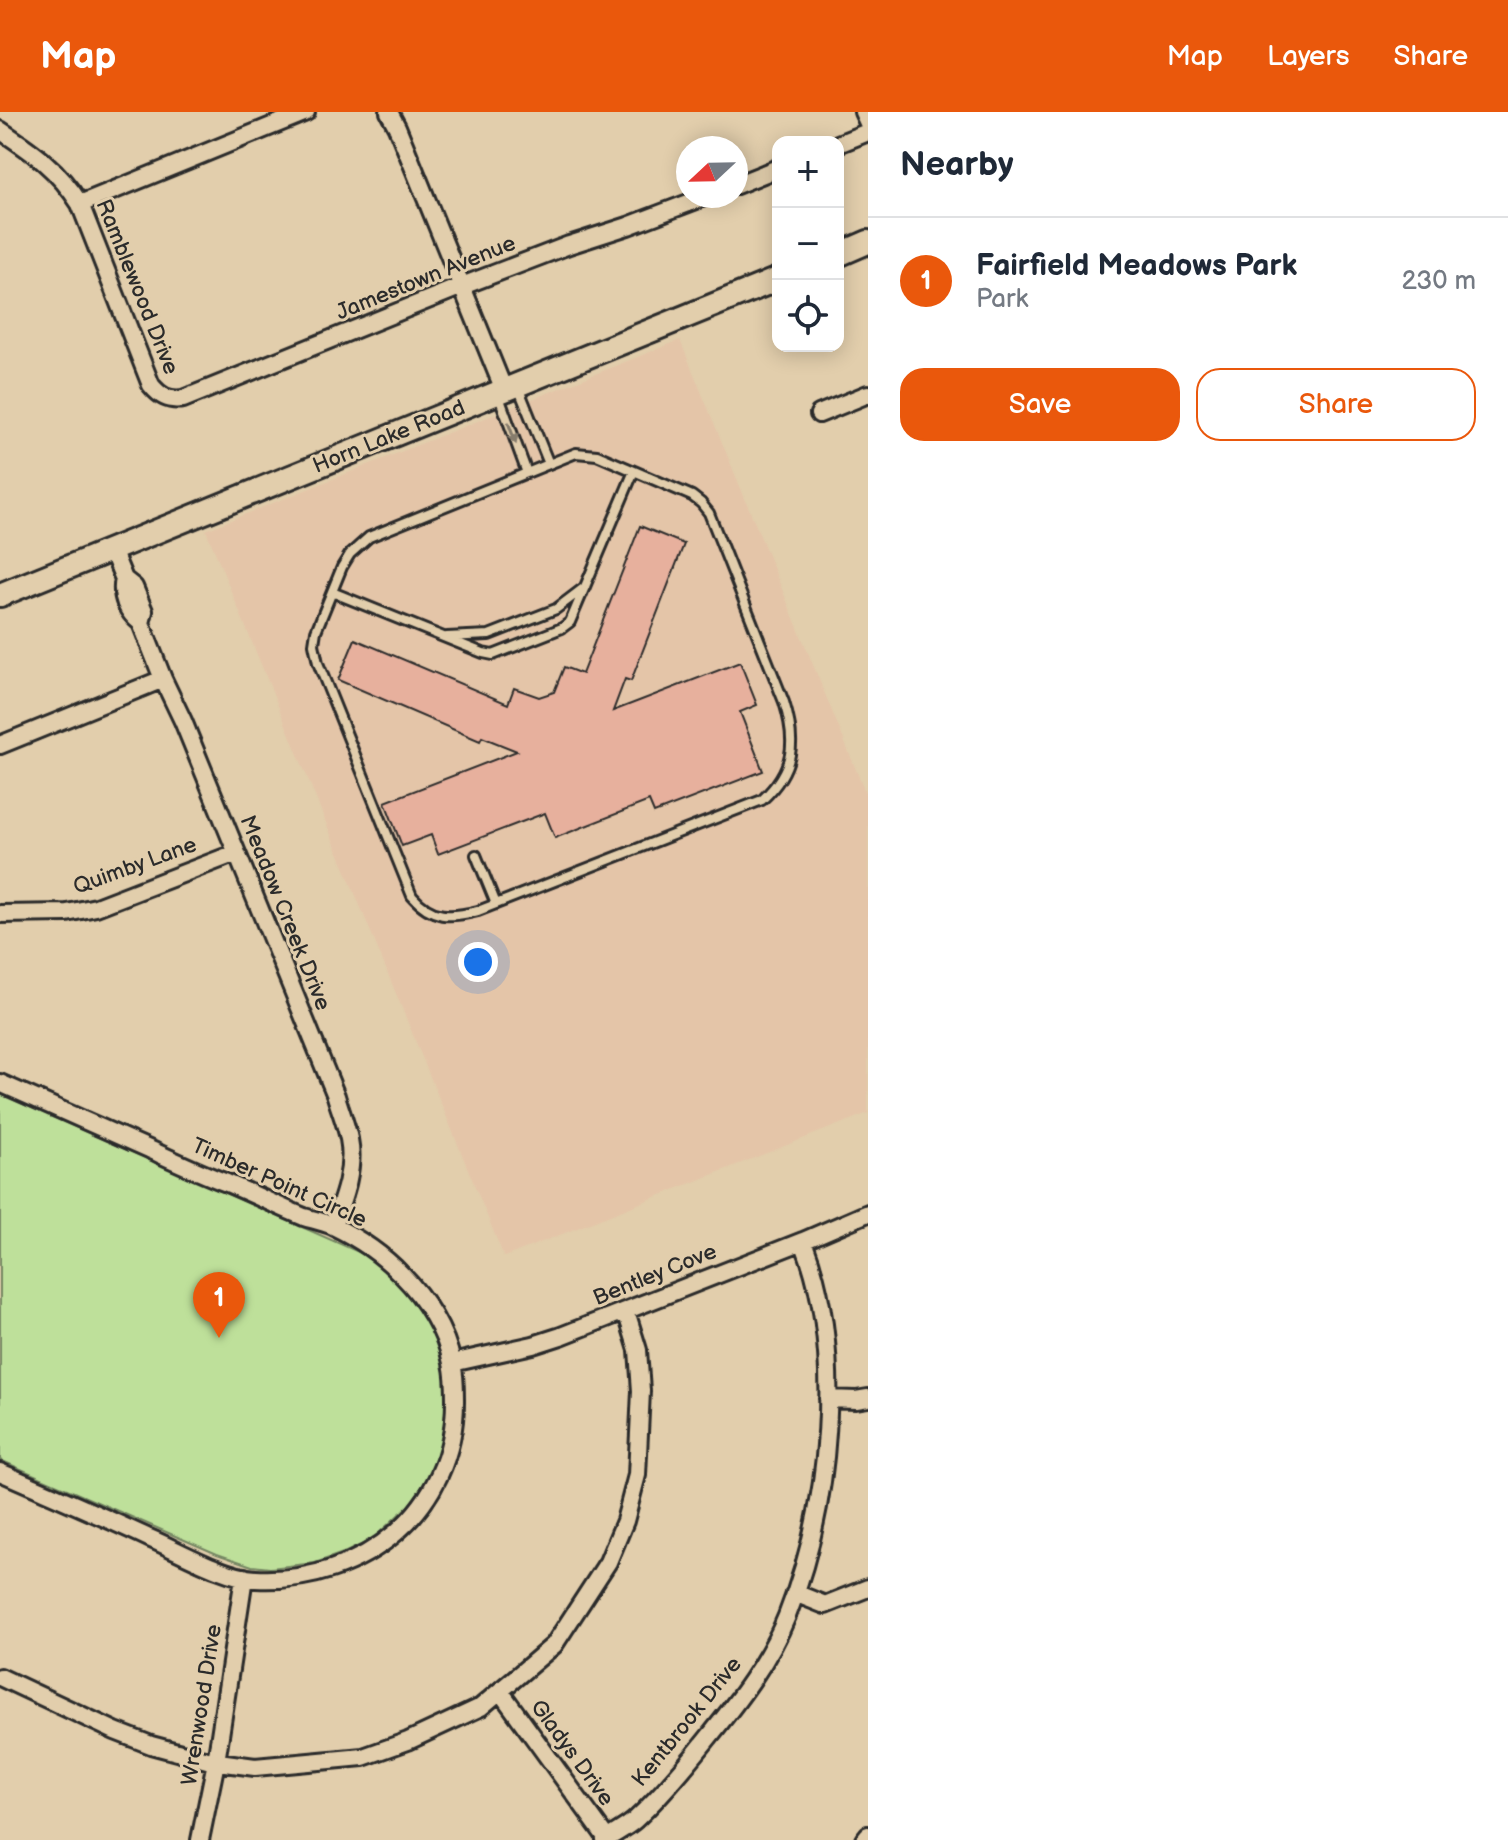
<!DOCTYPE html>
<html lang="en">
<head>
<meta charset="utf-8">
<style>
  body { margin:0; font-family:"Balsamiq Sans",sans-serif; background:#f6f6f7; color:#1f2937 }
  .controls { position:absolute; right:24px; top:24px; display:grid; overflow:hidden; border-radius:16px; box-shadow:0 4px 20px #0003 }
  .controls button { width:72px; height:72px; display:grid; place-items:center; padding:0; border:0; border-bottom:2px solid #e0e1e3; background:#fff; color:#1f2937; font:40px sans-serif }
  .compass { position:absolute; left:676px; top:24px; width:72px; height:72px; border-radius:50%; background:#fff; box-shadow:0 4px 20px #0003; rotate:248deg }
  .you { position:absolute; left:478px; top:850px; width:28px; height:28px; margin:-20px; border:6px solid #fff; border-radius:50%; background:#1a73e8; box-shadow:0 0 0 12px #1a73e833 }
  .badge { display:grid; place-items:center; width:52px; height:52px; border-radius:50%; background:#ea580c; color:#fff; font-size:26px; font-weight:700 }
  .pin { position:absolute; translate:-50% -66px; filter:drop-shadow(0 2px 4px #0008) }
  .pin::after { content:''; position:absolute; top:42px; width:28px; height:24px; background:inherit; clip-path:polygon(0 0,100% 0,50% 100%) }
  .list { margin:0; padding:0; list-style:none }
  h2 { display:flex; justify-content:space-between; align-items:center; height:104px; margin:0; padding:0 32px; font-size:34px }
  h2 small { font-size:26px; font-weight:400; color:#747a83 }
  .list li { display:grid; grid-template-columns:52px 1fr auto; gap:24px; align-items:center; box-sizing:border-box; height:128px; padding:0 32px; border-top:2px solid #e0e1e3 }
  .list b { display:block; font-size:30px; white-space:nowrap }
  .list p { margin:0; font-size:26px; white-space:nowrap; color:#747a83 }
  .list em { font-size:26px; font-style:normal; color:#747a83 }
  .actions { display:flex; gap:16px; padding:24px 32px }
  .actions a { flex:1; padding:18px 0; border:2px solid #ea580c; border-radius:24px; text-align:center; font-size:28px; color:#ea580c }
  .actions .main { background:#ea580c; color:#fff }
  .icon { flex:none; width:44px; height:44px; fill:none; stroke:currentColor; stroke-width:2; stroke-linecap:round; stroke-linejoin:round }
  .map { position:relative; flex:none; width:868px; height:1728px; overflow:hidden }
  header { display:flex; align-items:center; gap:48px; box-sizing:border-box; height:112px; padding:0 40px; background:#ea580c; color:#fff }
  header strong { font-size:38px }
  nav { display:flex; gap:44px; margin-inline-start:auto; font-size:28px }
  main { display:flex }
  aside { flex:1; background:#fff }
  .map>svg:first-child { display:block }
  .built { fill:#e4c5a8 }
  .green { fill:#bee09a; stroke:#748662; stroke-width:2 }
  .building { fill:#e7b09d; stroke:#2b2b2b; stroke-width:2 }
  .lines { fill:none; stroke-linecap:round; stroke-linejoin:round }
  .lane-casing { stroke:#2b2b2b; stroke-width:14 }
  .street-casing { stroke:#2b2b2b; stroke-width:22 }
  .secondary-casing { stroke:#2b2b2b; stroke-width:28 }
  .lane { stroke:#e2ceac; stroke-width:8 }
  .street { stroke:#e2ceac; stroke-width:16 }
  .secondary { stroke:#e2ceac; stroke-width:22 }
  .oneway { fill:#867c6c }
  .labels { text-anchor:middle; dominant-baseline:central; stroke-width:6; stroke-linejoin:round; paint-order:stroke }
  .street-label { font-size:22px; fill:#2b2b2b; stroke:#e2ceac }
</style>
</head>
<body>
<header>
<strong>Map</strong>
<nav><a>Map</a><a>Layers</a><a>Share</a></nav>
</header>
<main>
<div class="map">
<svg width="868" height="1728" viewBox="0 0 868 1728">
  <rect width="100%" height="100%" fill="#e2ceac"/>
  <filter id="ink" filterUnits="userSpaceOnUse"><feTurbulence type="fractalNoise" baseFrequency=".0125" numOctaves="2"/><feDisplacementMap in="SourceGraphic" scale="16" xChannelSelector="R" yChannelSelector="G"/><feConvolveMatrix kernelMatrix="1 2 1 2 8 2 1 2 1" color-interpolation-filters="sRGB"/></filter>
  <g filter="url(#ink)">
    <path class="built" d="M 680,228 L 868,687 L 868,1001 L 504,1145 L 206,418 Z"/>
    <path class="green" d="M 0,982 L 370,1145 L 399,1167 L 434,1217 L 446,1255 L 449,1278 L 445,1326 L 439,1344 L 425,1371 L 408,1394 L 379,1421 L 365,1431 L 346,1440 L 315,1451 L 270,1456 L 252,1454 L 217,1442 L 0,1348 Z"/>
    <path class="building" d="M 640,414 L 684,432 L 631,569 L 625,567 L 613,599 L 740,550 L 757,593 L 740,600 L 763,659 L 654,701 L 649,689 L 555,726 L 545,701 L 438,742 L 431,723 L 402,734 L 385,690 L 517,639 L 482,625 L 480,629 L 338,568 L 355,527 L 508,592 L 514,576 L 539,585 L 554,580 L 564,555 L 582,562 Z"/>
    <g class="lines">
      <defs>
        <path id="lane" d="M 518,275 L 549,352
          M 498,282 L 527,361
          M 576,341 L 597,343 L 692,384 L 701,391 L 709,401 L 784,590 C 797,631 794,658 762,688 L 478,799 C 450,806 432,807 412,784 L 318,551 L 314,532 L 316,519 L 342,455 L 350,442 L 369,425 Z
          M 332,480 L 483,541 L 493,543 L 562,516 L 570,510 L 634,359
          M 447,525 L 489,523 L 556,497 L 585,475
          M 476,743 L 496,792"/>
        <path id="street" d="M 389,0 L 397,15 L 504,278
          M 863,0 L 868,11
          M 0,18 C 33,40 58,57 80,92 L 151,273 C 160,284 168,289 183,287 L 462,174 L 569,133 L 628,114 L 707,84
          M 838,32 L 868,20
          M 736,73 L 778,56
          M 80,92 L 306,0
          M 819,302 L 868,282
          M 112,438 L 124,467 L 134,475 L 144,499 L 141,511 L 163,567 L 183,609 L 336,984 C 340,998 346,1012 349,1027 C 355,1057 343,1087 333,1114
          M 124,467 C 120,484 127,500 141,511
          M 0,633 L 163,567
          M 0,802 L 67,801 L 96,795 L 236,741
          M 0,971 C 50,993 100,1015 149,1037 C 175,1049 200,1061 227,1071 C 253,1082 278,1094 304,1105 C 314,1108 324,1110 333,1114 C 358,1126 383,1143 402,1163 C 425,1186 446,1219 452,1251 C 455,1263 455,1275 455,1287 C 456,1398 363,1472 256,1467 C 223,1465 180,1439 149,1426 C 100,1403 50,1382 0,1360
          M 452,1251 L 533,1233 L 561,1224 L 803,1129 L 868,1101
          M 828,1287 L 856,1288 L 868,1286
          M 795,1481 L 825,1493 L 868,1476
          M 0,1565 L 115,1619 L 151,1633 L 211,1649 L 255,1655 L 363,1645 L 408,1629 L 481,1595 L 554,1533 L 608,1450 L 625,1409 L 637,1363 L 641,1279 L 638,1238 L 626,1199
          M 500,1579 L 608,1728
          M 200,1728 L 216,1650 L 244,1465
          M 605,1728 C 615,1721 626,1716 635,1708 C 662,1683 685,1655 708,1626 C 738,1589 769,1549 787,1504 C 830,1395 846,1240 803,1129
          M 864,1728 L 868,1723"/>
        <path id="secondary" d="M 838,143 L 868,130
          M 0,483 L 778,167"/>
      </defs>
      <use href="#lane" class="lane-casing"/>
      <use href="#street" class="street-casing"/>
      <use href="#secondary" class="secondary-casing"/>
      <use href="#lane" class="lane"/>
      <use href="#street" class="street"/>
      <use href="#secondary" class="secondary"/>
    </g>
    <defs><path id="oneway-solid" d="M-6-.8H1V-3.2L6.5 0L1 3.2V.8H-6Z" transform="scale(2)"/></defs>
    <use class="oneway" href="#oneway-solid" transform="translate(512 321) rotate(70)"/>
  </g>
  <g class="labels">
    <g class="street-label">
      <text transform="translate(426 166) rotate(-22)">Jamestown Avenue</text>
      <text transform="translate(137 175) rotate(68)">Ramblewood Drive</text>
      <text transform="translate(389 325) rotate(-22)">Horn Lake Road</text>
      <text transform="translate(135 754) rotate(-20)">Quimby Lane</text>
      <text transform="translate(285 801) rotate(68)">Meadow Creek Drive</text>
      <text transform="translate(279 1071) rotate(24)">Timber Point Circle</text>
      <text transform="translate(655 1163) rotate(-22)">Bentley Cove</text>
      <text transform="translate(202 1593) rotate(-81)">Wrenwood Drive</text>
      <text transform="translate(687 1610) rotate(-51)">Kentbrook Drive</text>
      <text transform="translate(572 1641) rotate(54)">Gladys Drive</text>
    </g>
  </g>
</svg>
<div class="controls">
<button>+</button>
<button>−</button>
<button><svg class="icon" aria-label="locate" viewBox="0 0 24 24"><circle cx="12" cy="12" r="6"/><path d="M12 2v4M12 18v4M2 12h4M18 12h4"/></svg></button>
</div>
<svg class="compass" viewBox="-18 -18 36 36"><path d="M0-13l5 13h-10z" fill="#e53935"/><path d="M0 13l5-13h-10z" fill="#747a83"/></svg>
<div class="you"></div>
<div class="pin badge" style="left:219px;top:1226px">1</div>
</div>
<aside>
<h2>Nearby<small></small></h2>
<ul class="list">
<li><span class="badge">1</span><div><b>Fairfield Meadows Park</b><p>Park</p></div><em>230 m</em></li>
</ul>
<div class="actions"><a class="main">Save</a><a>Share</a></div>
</aside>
</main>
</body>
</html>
